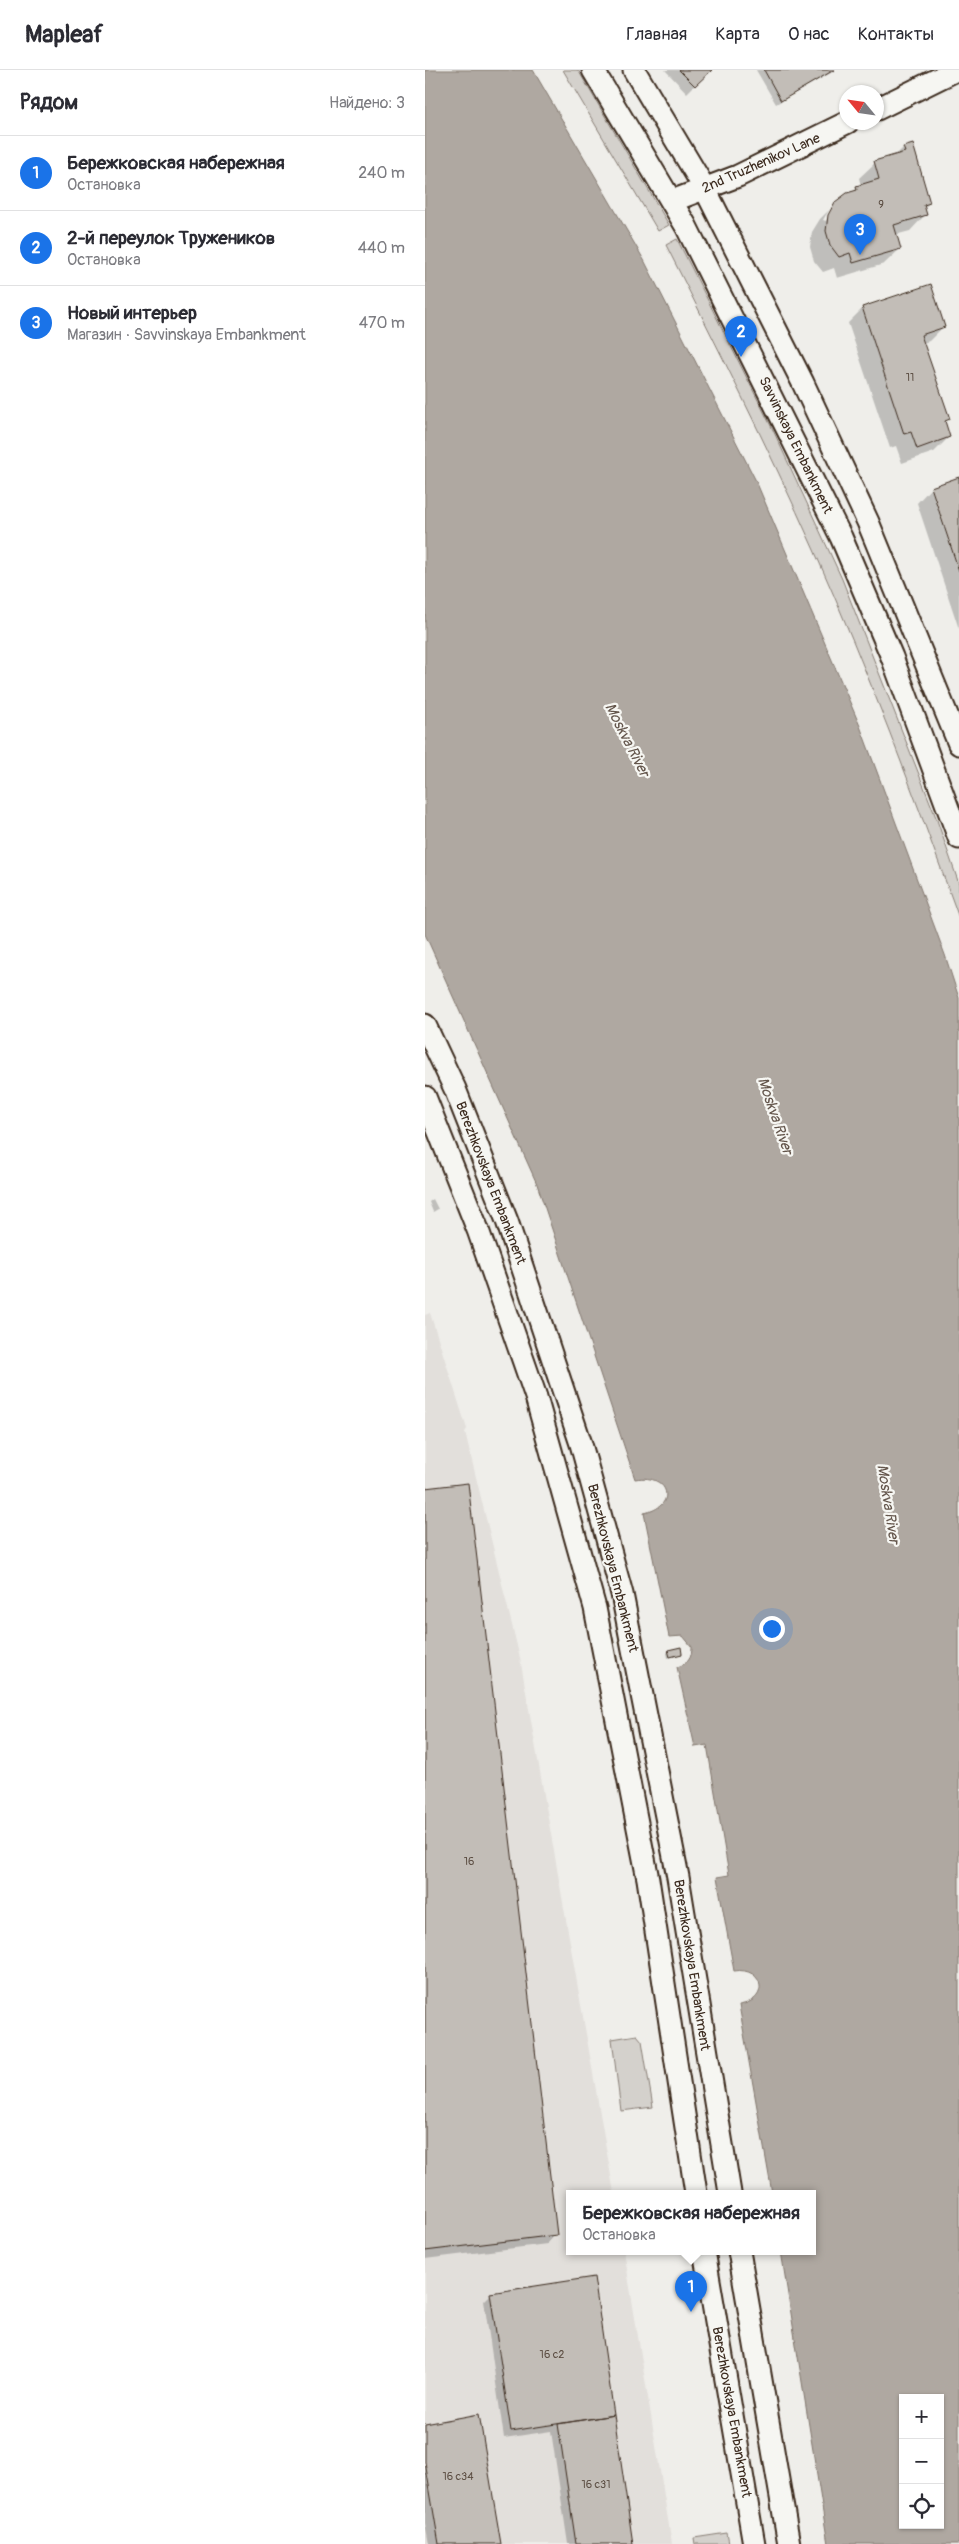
<!DOCTYPE html>
<html lang="ru">
<head>
<meta charset="utf-8">
<style>
  body { margin:0; font-family:Pangolin,sans-serif; background:#f2f2f3; color:#2b2b33 }
  .controls { position:absolute; right:15px; bottom:15px; display:grid; overflow:hidden; border-radius:0px; box-shadow:0 1px 4px #0004 }
  .controls button { width:45px; height:45px; display:grid; place-items:center; padding:0; border:0; border-bottom:1px solid #e1e1e2; background:#fff; color:#2b2b33; font:25px sans-serif }
  .compass { position:absolute; left:414px; top:15px; width:45px; height:45px; border-radius:50%; background:#fff; box-shadow:0 1px 4px #0004; rotate:299deg }
  .you { position:absolute; left:346px; top:1558px; width:18px; height:18px; margin:-12px; border:4px solid #fff; border-radius:50%; background:#1a73e8; box-shadow:0 0 0 8px #1a73e833 }
  .badge { display:grid; place-items:center; width:32px; height:32px; border-radius:50%; background:#1a73e8; color:#fff; font-size:16px; font-weight:700 }
  .pin { position:absolute; translate:-50% -41px; filter:drop-shadow(0 1px 2px #0008) }
  .pin::after { content:''; position:absolute; top:26px; width:18px; height:15px; background:inherit; clip-path:polygon(0 0,100% 0,50% 100%) }
  .popup { position:absolute; left:141px; top:2120px; width:250px; height:65px; box-sizing:border-box; display:grid; place-content:center; border-radius:0px; background:#fff; filter:drop-shadow(0 1px 4px #0005); font-size:16px; white-space:nowrap; color:#7c7c81 }
  .popup b { font-size:19px; color:#2b2b33 }
  .popup::after { content:''; position:absolute; left:50%; top:100%; margin-left:-10px; border:10px solid transparent; border-top-color:#fff }
  .list { margin:0; padding:0; list-style:none }
  h2 { display:flex; justify-content:space-between; align-items:center; height:65px; margin:0; padding:0 20px; font-size:21px }
  h2 small { font-size:16px; font-weight:400; color:#7c7c81 }
  .list li { display:grid; grid-template-columns:32px 1fr auto; gap:15px; align-items:center; box-sizing:border-box; height:75px; padding:0 20px; border-top:1px solid #e1e1e2 }
  .list b { display:block; font-size:19px; white-space:nowrap }
  .list p { margin:0; font-size:16px; white-space:nowrap; color:#7c7c81 }
  .list em { font-size:16px; font-style:normal; color:#7c7c81 }
  .icon { flex:none; width:28px; height:28px; fill:none; stroke:currentColor; stroke-width:2; stroke-linecap:round; stroke-linejoin:round }
  .map { position:relative; flex:none; width:534px; height:2474px; overflow:hidden }
  header { display:flex; align-items:center; gap:30px; box-sizing:border-box; height:70px; padding:0 25px; background:#fff; border-bottom:1px solid #e1e1e2 }
  header strong { font-size:24px }
  nav { display:flex; gap:28px; margin-inline-start:auto; font-size:18px }
  main { display:flex }
  aside { flex:1; background:#fff }
  .map>svg:first-child { display:block }
  .built { fill:#e2dfdb }
  .green { fill:#d4d1cc; stroke:#887e75 }
  .water { fill:#afa8a1; stroke:#81766d; fill-rule:evenodd }
  .shadow { fill:#0003 }
  .building { fill:#c2bdb7; stroke:#3b2a1e }
  .lines { fill:none; stroke-linecap:round; stroke-linejoin:round }
  .secondary-casing { stroke:#3b2a1e; stroke-width:25 }
  .secondary { stroke:#f6f6f2; stroke-width:21 }
  .labels { text-anchor:middle; dominant-baseline:central; stroke-width:4.5; stroke-linejoin:round; paint-order:stroke }
  .number-label { font-size:11px; fill:#5d4f44 }
  .street-label { font-size:14px; fill:#3b2a1e; stroke:#f6f6f2 }
  .water-label { font-size:15px; font-style:italic; fill:#64564c; stroke:#f6f6f2 }
</style>
</head>
<body>
<header>
<strong>Mapleaf</strong>
<nav><a>Главная</a><a>Карта</a><a>О нас</a><a>Контакты</a></nav>
</header>
<main>
<aside>
<h2>Рядом<small>Найдено: 3</small></h2>
<ul class="list">
<li><span class="badge">1</span><div><b>Бережковская набережная</b><p>Остановка</p></div><em>240 m</em></li>
<li><span class="badge">2</span><div><b>2-й переулок Тружеников</b><p>Остановка</p></div><em>440 m</em></li>
<li><span class="badge">3</span><div><b>Новый интерьер</b><p>Магазин · Savvinskaya Embankment</p></div><em>470 m</em></li>
</ul>
</aside>
<div class="map">
<svg width="534" height="2474" viewBox="0 0 534 2474">
  <rect width="100%" height="100%" fill="#efeeea"/>
  <filter id="ink" filterUnits="userSpaceOnUse"><feTurbulence type="fractalNoise" baseFrequency=".02" numOctaves="2"/><feDisplacementMap in="SourceGraphic" scale="10" xChannelSelector="R" yChannelSelector="G"/><feConvolveMatrix kernelMatrix="1 2 1 2 8 2 1 2 1" color-interpolation-filters="sRGB"/></filter>
  <g filter="url(#ink)">
    <path class="built" d="M 5,1243 L 42,1359 L 40,1362 L 95,1588 L 189,2123 L 145,2123 L 145,2181 L 199,2181 L 247,2474 L 0,2474 L 0,1245 Z"/>
    <path class="green" d="M 138,0 L 153,0 L 244,155 L 233,161 Z
      M 252,169 L 348,360 L 417,509 L 512,750 L 534,814 L 534,848 C 489,724 443,601 389,480 C 343,377 292,276 241,175 Z
      M 212,1965 L 217,1971 L 228,2037 L 196,2041 L 187,1969 Z
      M 302,2463 L 304,2474 L 270,2474 L 269,2468 Z"/>
    <path class="water" d="M 0,0 L 108,0 L 219,190 L 331,411 L 435,656 L 520,885 L 534,928 L 534,2474 L 403,2474 L 356,2181 L 387,2181 L 387,2123 L 347,2123 L 314,1935 C 347,1930 338,1896 309,1901 L 292,1807 L 304,1805 L 282,1675 L 270,1677 L 252,1597 C 263,1594 267,1588 267,1577 L 258,1566 L 244,1567 L 219,1443 C 254,1436 244,1403 210,1409 L 112,1114 L 0,864 ZM 478,2328 L 515,2328 L 515,2455 L 478,2455 Z"/>
    <path class="shadow" d="M 240,0 L 285,0 L 262,23 Z
      M 331,0 L 411,0 L 351,34 Z
      M 478,78 L 504,133 L 499,138 L 500,145 L 485,161 L 470,165 L 475,179 L 459,194 L 412,208 L 409,198 L 398,202 L 389,191 L 385,177 L 387,162 L 395,149 L 404,140 L 398,150 L 401,151 L 408,138 L 406,138 L 411,133 L 436,116 L 434,108 L 450,93 L 470,86 Z
      M 438,238 L 519,256 L 504,271 L 498,273 L 523,349 L 519,353 L 524,367 L 509,382 L 477,393 L 471,376 L 465,378 L 423,253 Z
      M 534,409 L 534,559 L 492,433 L 506,418 Z
      M 8,1129 L 13,1139 L 8,1142 L 4,1132 Z
      M 0,1419 L 131,2164 L 122,2174 L 0,2189 Z
      M 244,1581 L 256,1584 L 243,1588 L 242,1583 Z
      M 167,2209 L 207,2474 L 143,2474 L 126,2361 L 79,2368 L 59,2231 L 66,2224 Z
      M 0,2355 L 75,2474 L 4,2474 L 0,2453 Z"/>
    <path class="building" d="M 254,0 L 287,0 L 270,16 Z
      M 339,0 L 409,0 L 356,31 Z
      M 488,74 L 505,133 L 499,135 L 502,145 L 469,155 L 476,179 L 428,193 L 425,183 L 414,187 L 405,175 L 401,161 L 403,145 L 410,132 L 422,123 L 432,120 L 431,116 L 454,109 L 449,91 L 480,82 L 478,77 Z
      M 506,214 L 520,257 L 496,265 L 525,349 L 520,351 L 525,367 L 492,379 L 486,362 L 479,364 L 437,237 Z
      M 534,407 L 534,501 L 506,417 Z
      M 43,1413 L 132,2165 L 0,2181 L 0,1418 Z
      M 256,1577 L 257,1584 L 245,1587 L 243,1580 Z
      M 169,2207 L 189,2345 L 86,2361 L 65,2223 Z
      M 54,2344 L 76,2474 L 14,2474 L 0,2392 L 0,2354 Z
      M 189,2345 L 208,2474 L 151,2474 L 133,2354 Z"/>
    <g class="lines">
      <defs>
        <path id="secondary" d="M 168,0 L 261,156 L 416,467 L 467,587 L 534,768
          M 209,0 L 280,119 L 378,313 L 443,452 L 534,674
          M 452,39 L 531,0
          M 247,131 L 313,106 L 423,52
          M 0,955 L 30,1019 L 82,1151 L 156,1374 L 197,1524 L 253,1807 L 305,2123
          M 0,1027 L 53,1160 L 111,1327 L 170,1538 L 223,1809 L 271,2123
          M 279,2181 L 329,2474
          M 314,2181 L 364,2474"/>
      </defs>
      <use href="#secondary" class="secondary-casing"/>
      <use href="#secondary" class="secondary"/>
    </g>
  </g>
  <g class="labels">
    <g class="number-label">
      <text x="456" y="134">9</text>
      <text x="485" y="307">11</text>
      <text x="44" y="1791">16</text>
      <text x="127" y="2284">16 с2</text>
      <text x="33" y="2406">16 с34</text>
      <text x="171" y="2414">16 с31</text>
    </g>
    <g class="street-label">
      <text transform="translate(336 93) rotate(-24)">2nd Truzhenikov Lane</text>
      <text transform="translate(371 375) rotate(64)">Savvinskaya Embankment</text>
      <text transform="translate(66 1113) rotate(69)">Berezhkovskaya Embankment</text>
      <text transform="translate(188 1498) rotate(76)">Berezhkovskaya Embankment</text>
      <text transform="translate(267 1895) rotate(81)">Berezhkovskaya Embankment</text>
      <text transform="translate(307 2342) rotate(80)">Berezhkovskaya Embankment</text>
    </g>
    <g class="water-label">
      <text transform="translate(202 670) rotate(63)">Moskva River</text>
      <text transform="translate(350 1046) rotate(71)">Moskva River</text>
      <text transform="translate(463 1434) rotate(81)">Moskva River</text>
    </g>
  </g>
</svg>
<div class="controls">
<button>+</button>
<button>−</button>
<button><svg class="icon" aria-label="locate" viewBox="0 0 24 24"><circle cx="12" cy="12" r="6"/><path d="M12 2v4M12 18v4M2 12h4M18 12h4"/></svg></button>
</div>
<svg class="compass" viewBox="-18 -18 36 36"><path d="M0-13l5 13h-10z" fill="#e53935"/><path d="M0 13l5-13h-10z" fill="#7c7c81"/></svg>
<div class="you"></div>
<div class="pin badge" style="left:266px;top:2242px">1</div>
<div class="popup"><b>Бережковская набережная</b>Остановка</div>
<div class="pin badge" style="left:316px;top:287px">2</div>
<div class="pin badge" style="left:435px;top:185px">3</div>
</div>
</main>
</body>
</html>
